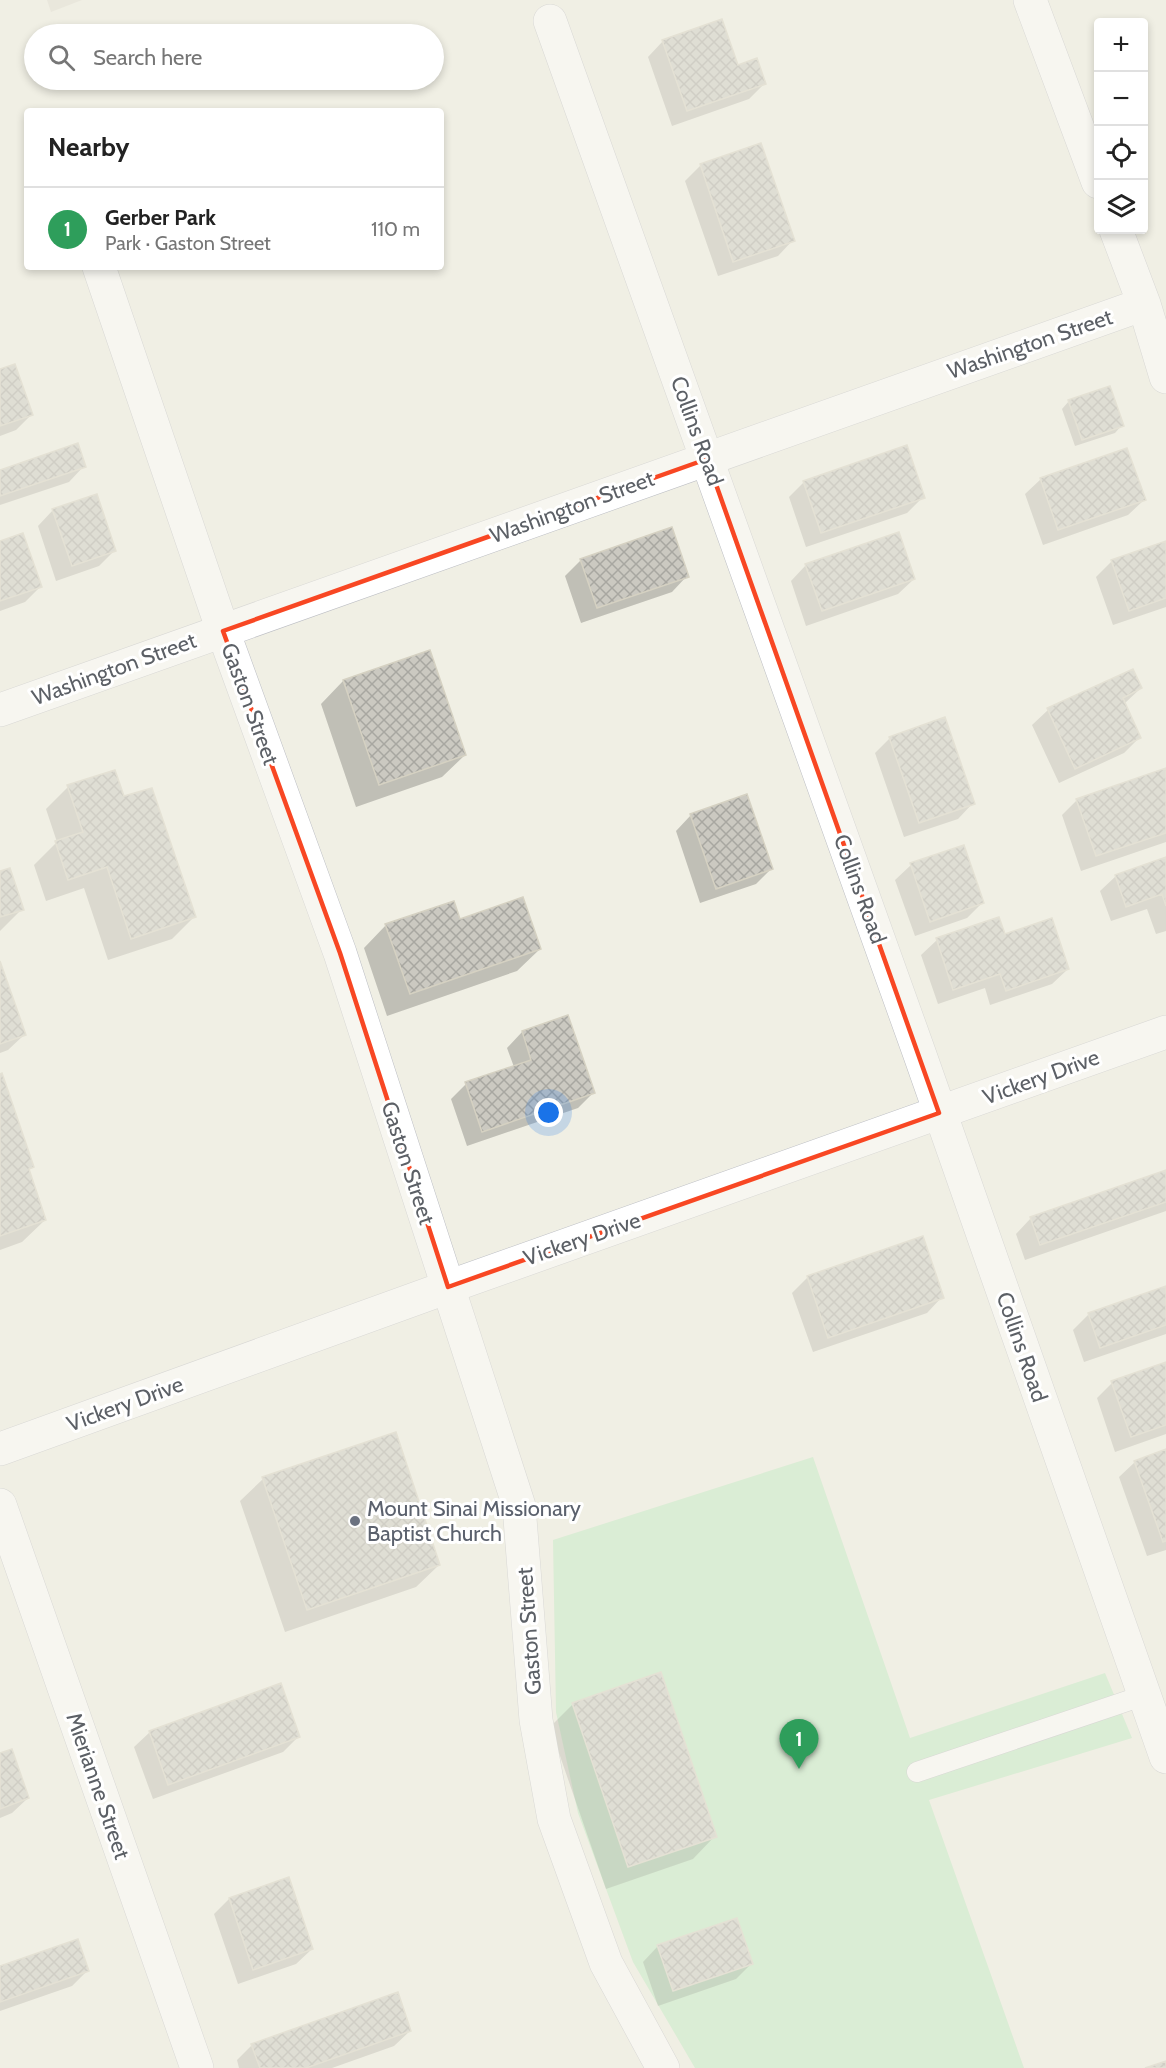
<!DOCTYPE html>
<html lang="en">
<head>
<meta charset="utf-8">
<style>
  body { margin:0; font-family:Cabin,sans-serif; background:#f6f6f6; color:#222 }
  .controls { position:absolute; right:18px; top:18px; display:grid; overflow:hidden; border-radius:6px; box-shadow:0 3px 9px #0003 }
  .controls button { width:54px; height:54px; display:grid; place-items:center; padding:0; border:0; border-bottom:2px solid #e0e0e0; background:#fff; color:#222; font:30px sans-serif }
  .you { position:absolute; left:549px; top:1113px; width:21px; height:21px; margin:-15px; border:4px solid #fff; border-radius:50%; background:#1a73e8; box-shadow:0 0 0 9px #1a73e833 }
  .badge { display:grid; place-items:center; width:39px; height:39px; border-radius:50%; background:#db2777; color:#fff; font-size:20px; font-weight:700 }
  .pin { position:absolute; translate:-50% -50px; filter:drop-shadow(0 2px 3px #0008) }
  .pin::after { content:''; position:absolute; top:32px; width:21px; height:18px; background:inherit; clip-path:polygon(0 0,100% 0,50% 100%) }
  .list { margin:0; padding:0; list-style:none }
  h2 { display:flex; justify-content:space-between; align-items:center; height:78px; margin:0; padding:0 24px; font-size:26px }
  h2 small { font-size:20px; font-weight:400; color:#767676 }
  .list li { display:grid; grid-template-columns:39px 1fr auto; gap:18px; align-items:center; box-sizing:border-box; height:84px; padding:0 24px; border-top:2px solid #e0e0e0 }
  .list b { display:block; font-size:22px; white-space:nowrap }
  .list p { margin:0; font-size:20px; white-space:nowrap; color:#767676 }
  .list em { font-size:20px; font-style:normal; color:#767676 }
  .icon { flex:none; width:33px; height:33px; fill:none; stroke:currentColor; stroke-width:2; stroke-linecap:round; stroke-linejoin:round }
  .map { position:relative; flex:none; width:1166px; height:2068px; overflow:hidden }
  .search { position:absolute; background:#fff; box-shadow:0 3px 9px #0003; left:24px; top:24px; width:420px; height:66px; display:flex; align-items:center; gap:15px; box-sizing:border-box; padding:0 21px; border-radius:33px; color:#767676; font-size:22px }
  .panel { position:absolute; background:#fff; box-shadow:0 3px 9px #0003; left:24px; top:108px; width:420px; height:162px; border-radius:6px }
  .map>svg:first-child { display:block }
  .education { fill:#e0ded3 }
  .green { fill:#bfeac3 }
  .shadow { fill:#0003 }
  .building { fill:url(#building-cross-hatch); stroke:#d5d1c2; stroke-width:1.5 }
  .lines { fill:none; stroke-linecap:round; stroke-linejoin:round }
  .service-casing { stroke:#bcbec4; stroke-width:21 }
  .minor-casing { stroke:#bcbec4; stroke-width:34 }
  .tertiary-casing { stroke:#bcbec4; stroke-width:34 }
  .service { stroke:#fff; stroke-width:20 }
  .minor { stroke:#fff; stroke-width:33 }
  .tertiary { stroke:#fff; stroke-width:33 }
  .marked { fill:none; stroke:#f84723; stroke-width:4.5; stroke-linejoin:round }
  .worship-dot { fill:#6b7280; stroke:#fff; stroke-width:2 }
  .labels { text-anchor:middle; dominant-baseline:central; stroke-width:6; stroke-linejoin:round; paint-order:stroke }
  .street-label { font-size:22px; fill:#5c6066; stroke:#fff }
  .worship-label { font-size:22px; fill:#5b616d; stroke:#fff; text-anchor:start }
</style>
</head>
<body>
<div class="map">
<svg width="1166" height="2068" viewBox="0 0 1166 2068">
  <defs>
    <pattern id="building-cross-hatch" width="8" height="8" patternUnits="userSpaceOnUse" patternTransform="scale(1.5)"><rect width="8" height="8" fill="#cbc9c1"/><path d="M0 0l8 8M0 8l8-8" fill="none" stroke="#a8a7a1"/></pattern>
  </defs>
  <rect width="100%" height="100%" fill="#f0efe4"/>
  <path class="education" d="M 47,0 L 82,0 L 51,12 Z"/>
  <path class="green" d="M 813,1457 L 910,1738 L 1105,1673 L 1132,1738 L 929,1800 L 1024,2068 L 695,2068 L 633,1962 L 578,1813 L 556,1712 L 553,1540 Z"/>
  <path class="shadow" d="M 663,41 L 737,67 L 764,84 L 749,99 L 672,126 L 648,57 Z
    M 701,165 L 793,240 L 778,256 L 718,276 L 685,181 Z
    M 0,371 L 31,415 L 16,430 L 0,436 Z
    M 1069,401 L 1122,425 L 1115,433 L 1075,446 L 1062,409 Z
    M 84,466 L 69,482 L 0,505 L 0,471 Z
    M 1041,479 L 1144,500 L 1128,515 L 1043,545 L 1025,494 Z
    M 804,482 L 923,497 L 907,513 L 806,547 L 789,497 Z
    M 53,510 L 115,550 L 99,566 L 56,581 L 38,526 Z
    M 0,542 L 40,587 L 25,602 L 0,611 Z
    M 1166,542 L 1166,607 L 1113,625 L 1096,577 L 1112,561 Z
    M 581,560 L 687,576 L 672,592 L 581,623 L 565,576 Z
    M 806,565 L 914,579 L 898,594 L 806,626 L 791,581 Z
    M 429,652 L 465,755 L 442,777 L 356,807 L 321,704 L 343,681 Z
    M 1141,688 L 1125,703 L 1139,738 L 1124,753 L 1059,783 L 1032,725 L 1048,710 Z
    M 890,738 L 973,803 L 958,819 L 904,837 L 875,753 Z
    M 1166,770 L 1166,842 L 1081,871 L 1062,815 L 1077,800 Z
    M 68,787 L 123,798 L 195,916 L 172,939 L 108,960 L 84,888 L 46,901 L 34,865 L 57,842 L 46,809 Z
    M 691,815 L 771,869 L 756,884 L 700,903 L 676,831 Z
    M 1166,859 L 1166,931 L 1156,934 L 1147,909 L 1111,921 L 1100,891 L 1116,876 Z
    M 911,865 L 982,903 L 967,918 L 915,936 L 895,880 Z
    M 0,873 L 22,909 L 0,931 Z
    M 459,920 L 540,949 L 517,971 L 387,1016 L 364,948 L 386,925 Z
    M 1004,936 L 1068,969 L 1052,984 L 990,1005 L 985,988 L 938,1004 L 921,955 L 937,940 Z
    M 0,966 L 24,1035 L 8,1050 L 0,1053 Z
    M 567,1017 L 593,1093 L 578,1108 L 467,1146 L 451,1099 L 466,1084 L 514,1067 L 507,1048 L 522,1032 Z
    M 0,1075 L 32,1167 L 28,1171 L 45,1220 L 22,1242 L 0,1250 Z
    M 1166,1172 L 1166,1211 L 1025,1260 L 1016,1234 L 1031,1218 Z
    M 808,1277 L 942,1297 L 927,1313 L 813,1352 L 792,1293 Z
    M 1166,1287 L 1166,1334 L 1084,1362 L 1073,1330 L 1089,1314 Z
    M 1166,1364 L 1166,1434 L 1115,1452 L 1097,1398 L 1112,1383 Z
    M 1166,1451 L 1166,1550 L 1147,1556 L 1119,1477 L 1135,1462 Z
    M 263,1479 L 439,1565 L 416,1587 L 285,1632 L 240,1501 Z
    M 573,1704 L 715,1836 L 693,1859 L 606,1889 L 550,1727 Z
    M 150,1732 L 298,1737 L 283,1752 L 153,1799 L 134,1747 Z
    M 0,1755 L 28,1798 L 12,1813 L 0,1818 Z
    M 229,1899 L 312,1949 L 296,1964 L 238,1984 L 214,1914 Z
    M 658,1946 L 751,1964 L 736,1979 L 658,2006 L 643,1962 Z
    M 0,1967 L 87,1971 L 72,1986 L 0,2011 Z
    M 410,2031 L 394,2046 L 332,2068 L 239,2068 L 237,2060 L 252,2045 Z"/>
  <path class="building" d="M 722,19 L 738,65 L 757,58 L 766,84 L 687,111 L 662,40 Z
    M 761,143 L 795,241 L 733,262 L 700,164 Z
    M 15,364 L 33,415 L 0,426 L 0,369 Z
    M 1110,386 L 1124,426 L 1082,440 L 1068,400 Z
    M 78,443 L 86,467 L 0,496 L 0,470 Z
    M 907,445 L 925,498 L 821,533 L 803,481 Z
    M 1127,448 L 1146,500 L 1058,530 L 1040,478 Z
    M 97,494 L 116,551 L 72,566 L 52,509 Z
    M 672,527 L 689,577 L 597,608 L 580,559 Z
    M 899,532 L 915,579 L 822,611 L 805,564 Z
    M 23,533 L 42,587 L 0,601 L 0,541 Z
    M 1166,541 L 1166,598 L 1129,611 L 1111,560 Z
    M 430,650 L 466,755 L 379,785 L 343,680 Z
    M 1133,669 L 1142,688 L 1123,698 L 1141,738 L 1075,769 L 1047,708 Z
    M 945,717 L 975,804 L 919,823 L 889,737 Z
    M 1166,768 L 1166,833 L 1096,856 L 1076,799 Z
    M 115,770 L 124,796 L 152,788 L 196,917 L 131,939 L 107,867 L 68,880 L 55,841 L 83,832 L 67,785 Z
    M 747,794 L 773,869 L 716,889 L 690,814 Z
    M 964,845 L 984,903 L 930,922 L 910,863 Z
    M 1166,857 L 1166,906 L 1162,894 L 1126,907 L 1115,875 Z
    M 10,868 L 24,910 L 0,917 L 0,871 Z
    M 523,897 L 541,949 L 410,994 L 385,924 L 454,901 L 460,919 Z
    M 999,917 L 1005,934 L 1052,918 L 1069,969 L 1006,991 L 1000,974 L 953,990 L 936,938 Z
    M 0,961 L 26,1035 L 0,1044 Z
    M 568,1015 L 595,1093 L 482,1132 L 465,1082 L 531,1060 L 522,1031 Z
    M 2,1073 L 34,1167 L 29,1169 L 46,1220 L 0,1236 L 0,1074 Z
    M 1166,1170 L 1166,1202 L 1040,1245 L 1030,1217 Z
    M 923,1236 L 944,1298 L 828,1338 L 807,1276 Z
    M 1166,1286 L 1166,1325 L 1100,1348 L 1088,1313 Z
    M 1166,1362 L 1166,1425 L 1131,1437 L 1111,1381 Z
    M 396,1432 L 440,1565 L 307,1610 L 262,1477 Z
    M 1166,1449 L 1166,1541 L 1163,1542 L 1134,1461 Z
    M 661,1672 L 717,1837 L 628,1867 L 572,1703 Z
    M 281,1683 L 300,1737 L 168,1785 L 149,1731 Z
    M 12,1749 L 29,1798 L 0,1809 L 0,1753 Z
    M 289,1877 L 313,1949 L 253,1970 L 229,1898 Z
    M 737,1918 L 753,1964 L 673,1991 L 657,1945 Z
    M 78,1939 L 89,1971 L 0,2002 L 0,1966 Z
    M 398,1992 L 411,2031 L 306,2068 L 260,2068 L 251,2044 Z
    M 1166,2061 L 1166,2068 L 1145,2068 Z"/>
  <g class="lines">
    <defs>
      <path id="service" d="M 917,1772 L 1145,1695"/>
      <path id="minor" d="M 1030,0 L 1098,182
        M 550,21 L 920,1055 L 1166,1757
        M 1116,230 L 1144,304 L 1166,377
        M 99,267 L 223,631 L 340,953 L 519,1506 L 536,1720 L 554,1819 L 606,1963 L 663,2068
        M 0,710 L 1144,304
        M 0,1505 L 197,2068"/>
      <path id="tertiary" d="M 0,1449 L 448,1287 L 1166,1032"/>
    </defs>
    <use href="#service" class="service-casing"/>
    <use href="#minor" class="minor-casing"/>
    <use href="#tertiary" class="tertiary-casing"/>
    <use href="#service" class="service"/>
    <use href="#minor" class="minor"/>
    <use href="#tertiary" class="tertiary"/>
  </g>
  <path d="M0 0H1166V2068H0ZM 707,459 L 939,1113 L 448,1287 L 340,953 L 223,631 Z" fill="#f0efe4" fill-opacity=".55" fill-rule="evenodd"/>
  <path class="marked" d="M 707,459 L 939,1113 L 448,1287 L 340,953 L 223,631 Z"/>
  <circle class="worship-dot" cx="355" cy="1521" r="6"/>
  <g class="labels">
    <g class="street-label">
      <text transform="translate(1030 344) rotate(-19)">Washington Street</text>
      <text transform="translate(697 431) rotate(70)">Collins Road</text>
      <text transform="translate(572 507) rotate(-20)">Washington Street</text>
      <text transform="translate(114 669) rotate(-20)">Washington Street</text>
      <text transform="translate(250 704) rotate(70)">Gaston Street</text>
      <text transform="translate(860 889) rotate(70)">Collins Road</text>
      <text transform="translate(1041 1077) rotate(-20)">Vickery Drive</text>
      <text transform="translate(408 1163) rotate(72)">Gaston Street</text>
      <text transform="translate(582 1239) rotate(-19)">Vickery Drive</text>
      <text transform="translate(1022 1347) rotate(71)">Collins Road</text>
      <text transform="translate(125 1404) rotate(-20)">Vickery Drive</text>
      <text transform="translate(529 1631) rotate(-94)">Gaston Street</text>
      <text transform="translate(98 1786) rotate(71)">Mierianne Street</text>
    </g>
    <g class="worship-label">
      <text x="367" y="1508">Mount Sinai Missionary<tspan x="367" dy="25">Baptist Church</tspan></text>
    </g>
  </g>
</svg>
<div class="controls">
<button>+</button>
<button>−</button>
<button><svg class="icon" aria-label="locate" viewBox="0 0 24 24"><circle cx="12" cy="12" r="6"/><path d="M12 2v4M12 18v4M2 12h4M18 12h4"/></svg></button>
<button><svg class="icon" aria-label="layers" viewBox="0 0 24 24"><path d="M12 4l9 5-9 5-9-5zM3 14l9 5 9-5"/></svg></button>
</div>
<div class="you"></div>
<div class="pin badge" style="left:799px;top:1769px;background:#2e9e5b">1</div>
<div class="search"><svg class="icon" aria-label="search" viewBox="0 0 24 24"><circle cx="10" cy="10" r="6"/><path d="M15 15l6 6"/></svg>Search here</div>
<section class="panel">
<h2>Nearby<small></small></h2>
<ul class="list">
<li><span class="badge" style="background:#2e9e5b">1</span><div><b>Gerber Park</b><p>Park · Gaston Street</p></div><em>110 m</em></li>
</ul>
</section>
</div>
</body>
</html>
